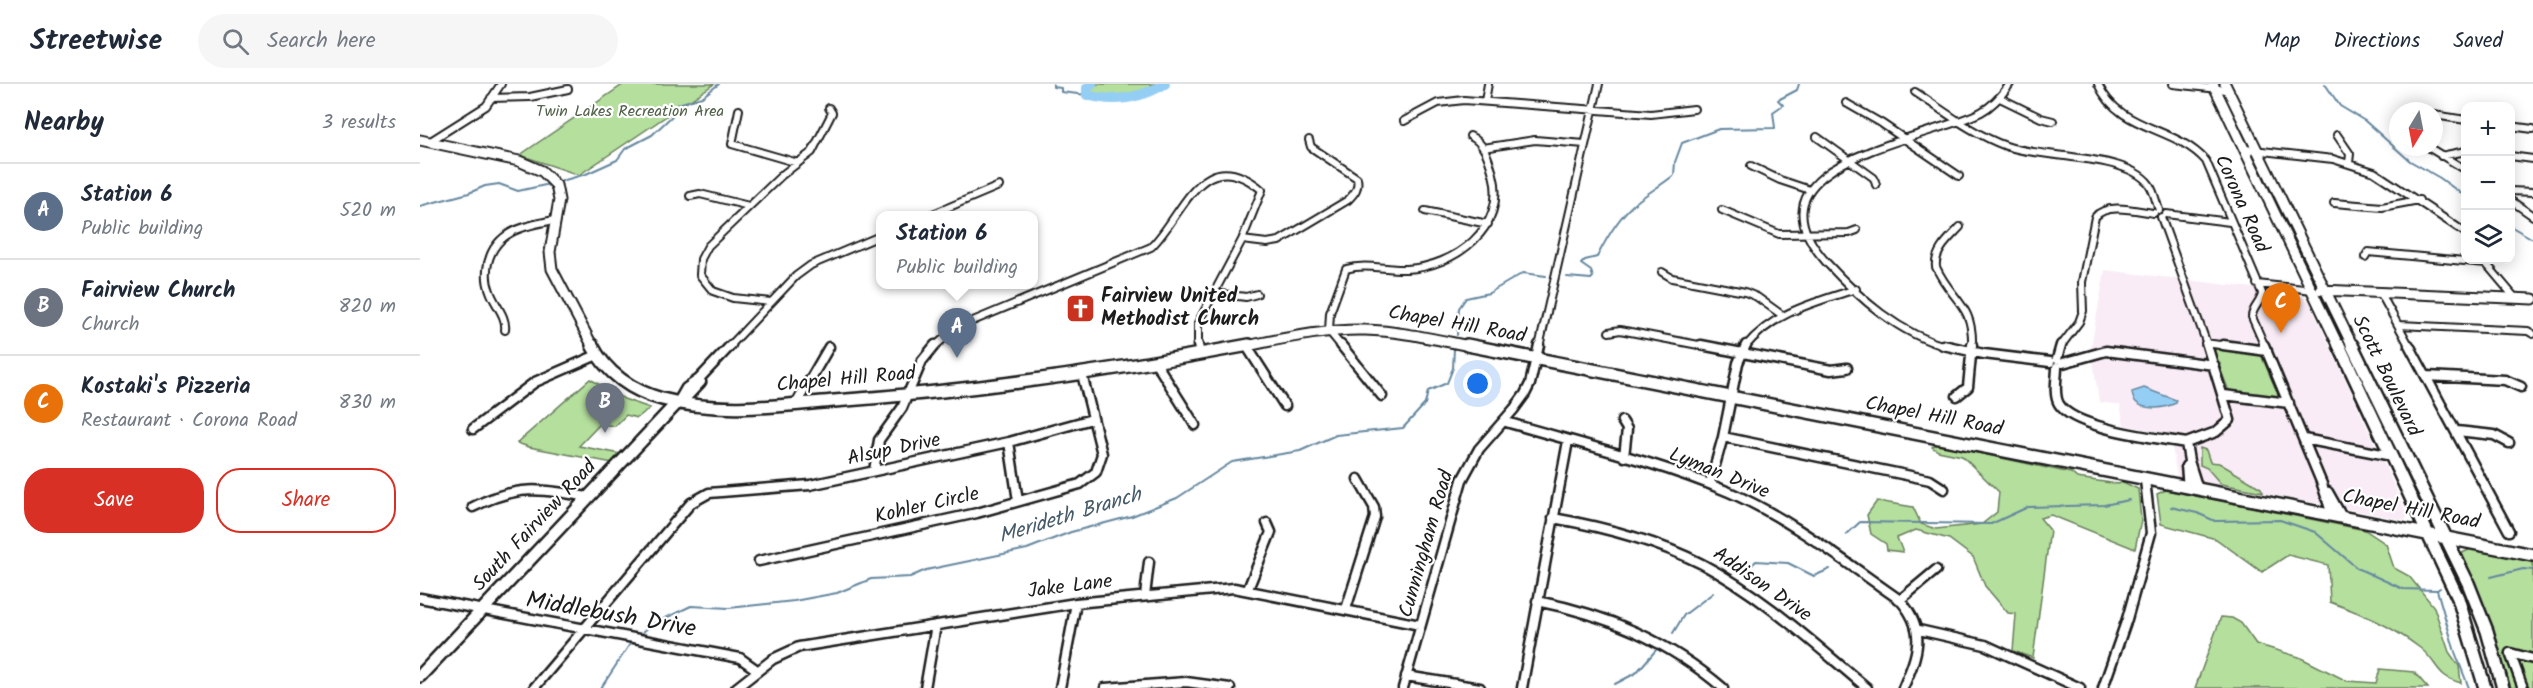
<!DOCTYPE html>
<html lang="en">
<head>
<meta charset="utf-8">
<style>
  body { margin:0; font-family:Kalam,sans-serif; background:#f6f6f7; color:#1f2937 }
  .controls { position:absolute; right:18px; top:18px; display:grid; overflow:hidden; border-radius:12px; box-shadow:0 3px 15px #0003 }
  .controls button { width:54px; height:54px; display:grid; place-items:center; padding:0; border:0; border-bottom:2px solid #e0e1e3; background:#fff; color:#1f2937; font:30px sans-serif }
  .compass { position:absolute; left:1969px; top:18px; width:54px; height:54px; border-radius:50%; background:#fff; box-shadow:0 3px 15px #0003; rotate:190deg }
  .you { position:absolute; left:1058px; top:300px; width:21px; height:21px; margin:-15px; border:4px solid #fff; border-radius:50%; background:#1a73e8; box-shadow:0 0 0 9px #1a73e833 }
  .badge { display:grid; place-items:center; width:39px; height:39px; border-radius:50%; background:#d93025; color:#fff; font-size:20px; font-weight:700 }
  .pin { position:absolute; translate:-50% -50px; filter:drop-shadow(0 2px 3px #0008) }
  .pin::after { content:''; position:absolute; top:32px; width:21px; height:18px; background:inherit; clip-path:polygon(0 0,100% 0,50% 100%) }
  .popup { position:absolute; left:456px; top:127px; width:162px; height:78px; box-sizing:border-box; display:grid; place-content:center; border-radius:12px; background:#fff; filter:drop-shadow(0 2px 4px #0005); font-size:20px; white-space:nowrap; color:#747a83 }
  .popup b { font-size:22px; color:#1f2937 }
  .popup::after { content:''; position:absolute; left:50%; top:100%; margin-left:-12px; border:12px solid transparent; border-top-color:#fff }
  .list { margin:0; padding:0; list-style:none }
  h2 { display:flex; justify-content:space-between; align-items:center; height:78px; margin:0; padding:0 24px; font-size:26px }
  h2 small { font-size:20px; font-weight:400; color:#747a83 }
  .list li { display:grid; grid-template-columns:39px 1fr auto; gap:18px; align-items:center; box-sizing:border-box; height:96px; padding:0 24px; border-top:2px solid #e0e1e3 }
  .list b { display:block; font-size:22px; white-space:nowrap }
  .list p { margin:0; font-size:20px; white-space:nowrap; color:#747a83 }
  .list em { font-size:20px; font-style:normal; color:#747a83 }
  .actions { display:flex; gap:12px; padding:18px 24px }
  .actions a { flex:1; padding:14px 0; border:2px solid #d93025; border-radius:24px; text-align:center; font-size:21px; color:#d93025 }
  .actions .main { background:#d93025; color:#fff }
  .icon { flex:none; width:33px; height:33px; fill:none; stroke:currentColor; stroke-width:2; stroke-linecap:round; stroke-linejoin:round }
  .map { position:relative; flex:none; width:2113px; height:604px; overflow:hidden }
  header { display:flex; align-items:center; gap:36px; box-sizing:border-box; height:84px; padding:0 30px; background:#fff; border-bottom:2px solid #e0e1e3 }
  header strong { font-size:28px }
  nav { display:flex; gap:33px; margin-inline-start:auto; font-size:21px }
  .search { width:420px; height:54px; background:#f6f6f7; display:flex; align-items:center; gap:15px; box-sizing:border-box; padding:0 21px; border-radius:33px; color:#747a83; font-size:22px }
  main { display:flex }
  aside { flex:1; background:#fff }
  .map>svg:first-child { display:block }
  .built { fill:#f9ecf6 }
  .green { fill:#b4df9d; stroke:#687e5c; stroke-width:1.5 }
  .water { fill:#95cef4; stroke:#65879e; stroke-width:1.5 }
  .lines { fill:none; stroke-linecap:round; stroke-linejoin:round }
  .stream { stroke:#65879e; stroke-width:2 }
  .river { stroke:#95cef4; stroke-width:10 }
  .street-far1-casing { stroke:#1c1c1c; stroke-width:10 }
  .street-casing { stroke:#1c1c1c; stroke-width:13 }
  .secondary-far1-casing { stroke:#1c1c1c; stroke-width:13 }
  .secondary-casing { stroke:#1c1c1c; stroke-width:16 }
  .street-far1 { stroke:#fff; stroke-width:6 }
  .street { stroke:#fff; stroke-width:8 }
  .secondary-far1 { stroke:#fff; stroke-width:9 }
  .secondary { stroke:#fff; stroke-width:11 }
  .labels { text-anchor:middle; dominant-baseline:central; stroke-width:4.5; stroke-linejoin:round; paint-order:stroke }
  .far-park-label { font-size:16px; fill:#516049; stroke:#fff }
  .street-label { font-size:20px; fill:#1c1c1c; stroke:#fff }
  .poi-label { font-size:20px; font-weight:bold; fill:#1c1c1c; stroke:#fff; text-anchor:start }
  .water-label { font-size:21px; font-style:italic; fill:#465a68; stroke:#fff }
  .near-street-label { font-size:24px; fill:#1c1c1c; stroke:#fff }
</style>
</head>
<body>
<header>
<strong>Streetwise</strong>
<div class="search"><svg class="icon" aria-label="search" viewBox="0 0 24 24"><circle cx="10" cy="10" r="6"/><path d="M15 15l6 6"/></svg>Search here</div>
<nav><a>Map</a><a>Directions</a><a>Saved</a></nav>
</header>
<main>
<aside>
<h2>Nearby<small>3 results</small></h2>
<ul class="list">
<li><span class="badge" style="background:#5c6f8a">A</span><div><b>Station 6</b><p>Public building</p></div><em>520 m</em></li>
<li><span class="badge" style="background:#6b7280">B</span><div><b>Fairview Church</b><p>Church</p></div><em>820 m</em></li>
<li><span class="badge" style="background:#e8710a">C</span><div><b>Kostaki's Pizzeria</b><p>Restaurant · Corona Road</p></div><em>830 m</em></li>
</ul>
<div class="actions"><a class="main">Save</a><a>Share</a></div>
</aside>
<div class="map">
<svg width="2113" height="604" viewBox="0 0 2113 604">
  <rect width="100%" height="100%" fill="#fff"/>
  <filter id="ink" filterUnits="userSpaceOnUse"><feTurbulence type="fractalNoise" baseFrequency=".0167" numOctaves="2"/><feDisplacementMap in="SourceGraphic" scale="12" xChannelSelector="R" yChannelSelector="G"/><feConvolveMatrix kernelMatrix="1 2 1 2 8 2 1 2 1" color-interpolation-filters="sRGB"/></filter>
  <g filter="url(#ink)">
    <path class="built" d="M 1685,186 L 1876,209 L 1889,217 L 1988,432 L 1985,436 L 1757,393 L 1750,350 L 1704,341 L 1700,321 L 1679,318 L 1671,263 Z"/>
    <path class="green" d="M 204,0 L 294,0 L 159,91 L 100,71 Z
      M 672,0 L 745,0 C 723,15 691,20 667,11 L 667,4 Z
      M 1795,265 L 1841,271 L 1859,312 L 1856,314 L 1809,307 L 1793,267 Z
      M 170,295 L 204,315 L 230,324 L 217,334 L 206,331 L 195,342 L 180,340 L 159,362 L 206,371 L 198,380 L 109,363 L 97,359 Z
      M 1516,360 L 1651,389 L 1657,394 L 1698,400 L 1703,398 L 1718,405 L 1721,436 L 1715,465 L 1631,431 L 1620,434 L 1630,446 L 1613,574 L 1593,567 L 1596,530 L 1588,529 L 1565,502 L 1553,473 L 1529,455 L 1496,446 L 1477,454 L 1483,468 L 1467,466 L 1466,460 L 1451,450 L 1447,431 L 1457,417 L 1493,423 L 1501,440 L 1516,445 L 1562,440 L 1577,428 L 1579,408 L 1542,372 L 1518,367 L 1512,363 Z
      M 1780,364 L 1786,366 L 1790,378 L 1799,379 L 1841,404 L 1843,408 L 1801,400 L 1787,384 L 1780,381 Z
      M 1746,406 L 1945,446 L 1966,460 L 1974,484 L 1989,492 L 2014,523 L 2029,568 L 2039,582 L 2041,599 C 2015,592 2019,579 2000,564 C 1970,541 1945,531 1910,518 L 1908,481 L 1868,471 L 1842,488 L 1796,455 L 1741,440 L 1737,410 Z
      M 2051,465 L 2113,476 L 2113,604 L 2091,604 L 2071,542 L 2042,469 Z
      M 1801,533 L 1812,534 L 1821,539 L 1836,560 L 1879,573 L 1927,597 L 1956,599 L 1960,585 L 1994,588 L 2008,604 L 1775,604 Z"/>
    <path class="water" d="M 1724,304 L 1756,316 L 1756,319 C 1741,326 1713,328 1712,308 Z"/>
    <g class="lines">
      <path class="stream" d="M 633,0 L 633,3 L 641,4 L 641,8 L 667,11
        M 1905,0 L 1920,22 L 1945,37 L 1990,77 L 2020,94 L 2046,113
        M 138,98 L 166,90 L 197,76 L 205,65 L 232,51 L 252,32 L 258,20 L 282,13 L 299,0
        M 0,122 L 49,109 L 65,102 L 79,100 L 98,107 L 130,100
        M 2090,142 L 2113,155
        M 1147,193 L 1171,195 L 1173,193 L 1171,187 L 1161,180 L 1165,176 L 1177,173 C 1187,153 1201,129 1219,116 C 1231,107 1243,100 1254,91 L 1255,78 L 1262,59 L 1299,45 L 1355,44 L 1353,28 L 1363,21 L 1358,16 L 1377,6 L 1379,0
        M 1037,251 L 1039,224 L 1046,214 L 1069,209 L 1103,189 L 1126,192
        M 1751,423 L 1777,429 L 1795,437 L 1860,436 L 1895,448 L 1937,484 L 1983,505 L 2017,506
        M 1426,451 L 1440,438 L 1571,440 L 1608,423 L 1684,421 L 1709,416
        M 1326,487 L 1336,477 L 1368,479 L 1394,492 L 1410,485
        M 2071,493 L 2103,485 L 2113,486
        M 2020,504 L 2017,506 L 2035,568 L 2049,604
        M 222,549 L 231,541 L 271,522 L 309,524 L 374,517 L 417,509 L 451,495 L 490,493 L 506,486 L 607,465 L 651,448 L 712,432 L 757,414 L 812,378 L 880,367 L 916,351 L 983,344 L 1005,320 L 1008,307 L 1027,299 L 1033,284 L 1034,265
        M 1253,549 L 1264,531 L 1293,509
        M 1195,600 L 1216,589 L 1236,566
        M 181,604 L 210,560"/>
      <path class="river" d="M 672,0 L 667,4 L 667,11 C 694,19 721,14 745,0"/>
      <defs>
        <path id="street-far1" d="M 1678,0 C 1700,48 1754,41 1786,77 L 1842,209 C 1842,218 1832,223 1832,233 L 1845,263
          M 1753,0 L 1807,6
          M 1495,8 C 1524,27 1553,50 1586,62 C 1622,75 1706,69 1729,100 C 1734,107 1736,118 1739,126
          M 71,14 L 110,13 L 148,5
          M 1580,14 L 1621,34 L 1633,37
          M 1065,17 L 1068,0
          M 1426,19 L 1461,39 L 1539,92
          M 319,26 L 312,60 L 378,79
          M 2014,31 L 2046,36
          M 984,37 L 1018,19 L 1044,16 L 1231,30 L 1274,25
          M 2090,42 L 2113,45
          M 1917,51 L 1930,70 L 1929,79
          M 1397,53 L 1454,94 L 1456,101
          M 9,58 L 66,22 L 81,0
          M 2008,63 L 2046,86
          M 1063,64 L 1115,56 L 1165,60
          M 1825,65 L 1913,75 L 1954,88 L 2046,149
          M 2021,72 L 2046,67
          M 2090,72 L 2113,75
          M 1331,82 L 1360,96 L 1390,106
          M 2090,107 L 2113,108
          M 270,112 L 280,110 L 329,122
          M 2090,116 L 2113,132
          M 1914,119 L 1962,123 L 1999,116
          M 1302,126 L 1359,150 L 1429,149 L 1437,146
          M 1005,127 L 1068,140
          M 1746,130 L 1810,138
          M 508,132 L 579,102
          M 1741,133 L 1788,263
          M 1540,143 C 1530,154 1514,167 1516,183 C 1531,217 1554,219 1552,263
          M 822,156 L 847,159 L 859,157 L 928,116 C 935,109 939,104 937,94 L 891,63 L 889,56
          M 1945,173 L 1948,168 L 2066,179
          M 2064,177 L 2096,215
          M 1242,188 L 1252,194 L 1325,208 L 1337,213 L 1362,231
          M 1837,200 L 1893,206
          M 793,209 L 826,213 L 837,210
          M 1961,210 L 1990,263
          M 351,218 L 313,214 L 293,207 L 280,191 L 281,175 L 288,162 L 362,91 L 392,68 L 412,29 L 409,24
          M 1979,241 L 2108,247 L 2113,250
          M 85,246 C 87,232 74,220 70,207 C 66,198 66,189 68,179 C 76,146 107,141 135,136
          M 1189,248 L 1200,246 L 1289,263
          M 1785,259 L 1815,263
          M 309,263 L 376,192 L 391,181 L 460,152
          M 514,263 L 536,244 L 731,163 C 764,131 782,56 842,106 L 822,156 L 778,239 L 778,263
          M 922,263 L 909,247 L 910,229 L 926,185 C 946,179 966,186 986,185 C 1034,183 1088,144 1073,90 C 1069,76 1065,59 1050,52
          M 1119,263 L 1179,0
          M 1325,263 C 1353,228 1396,218 1436,205
          M 1528,263 C 1479,250 1440,215 1406,178 C 1317,78 1505,57 1561,28 C 1573,22 1582,11 1590,0
          M 1640,263 L 1659,238 L 1663,227 L 1662,198 L 1675,133 C 1687,118 1717,127 1734,129"/>
        <path id="street" d="M 778,261 L 780,270
          M 826,261 L 865,322
          M 921,261 L 962,312
          M 1281,261 L 1411,286 L 1427,284
          M 1523,261 L 1564,270 L 1630,278
          M 1803,261 L 1847,267
          M 1844,261 L 1902,400 L 1912,431
          M 1989,261 L 2089,447
          M 1637,275 L 1641,261
          M 736,279 L 775,341
          M 1643,279 L 1686,267 L 1794,281
          M 1637,283 C 1637,294 1633,310 1639,320 C 1654,345 1738,354 1766,359
          M 2007,292 L 2085,296 L 2101,303
          M 1804,311 L 1869,319
          M 1537,312 L 1548,303 L 1552,261
          M 258,318 L 266,304 L 279,295 L 311,261
          M 258,318 L 268,312 L 281,298 L 279,295
          M 376,320 L 409,263
          M 1202,337 L 1207,345 L 1204,373
          M 1086,338 C 1161,360 1238,378 1309,408 C 1371,435 1425,478 1480,516 C 1507,546 1498,570 1483,604
          M 53,345 L 115,298 L 177,271
          M 2037,347 L 2074,351 L 2089,359
          M 1303,353 L 1510,396 L 1524,405
          M 1884,355 L 1972,372
          M 589,358 L 598,417
          M 454,387 L 459,356 L 482,324 L 502,277 L 515,261
          M 1290,399 L 1303,353 L 1318,279 L 1326,261
          M 1768,404 L 1766,382 L 1769,379
          M 1778,405 L 1769,377 L 1766,359 L 1796,348 L 1810,336 L 1787,261
          M 1908,408 L 1922,433
          M 53,423 C 96,401 121,404 167,413
          M 1133,434 C 1184,443 1235,456 1282,480 C 1343,512 1394,560 1447,604
          M 339,477 L 557,429 L 660,400 L 676,388 L 682,370 L 662,290
          M 828,505 L 851,448 L 847,439
          M 725,512 L 729,478
          M 0,514 L 320,574 L 337,586
          M 1480,516 L 1516,486
          M 1117,517 C 1188,531 1248,557 1303,604
          M 926,525 L 955,433 L 954,423 L 938,395
          M 1499,546 L 1565,561 L 1660,604
          M 2090,569 L 2103,604
          M 2090,569 L 2113,575
          M 986,592 L 1060,604
          M 114,604 L 271,419 L 289,409 L 390,401 L 589,358 L 672,335
          M 316,604 L 353,575 L 379,563 L 656,519 L 814,504 L 1000,541
          M 505,604 L 516,541
          M 640,604 L 656,519
          M 685,604 L 766,598 L 810,604
          M 983,604 L 1042,396 L 1059,365 L 1094,325 L 1105,310 L 1110,300 L 1119,261
          M 1102,604 L 1148,357
          M 1683,604 L 1707,535 L 1731,449 L 1725,396"/>
        <path id="secondary-far1" d="M 1793,0 L 1919,263
          M 1805,0 L 1933,263
          M 0,56 L 99,77 L 122,87 L 136,101 L 139,116 L 130,168 L 132,185 L 173,263
          M 1901,206 L 2113,215
          M 821,263 C 862,255 903,245 945,246 C 982,247 1018,256 1055,263"/>
        <path id="secondary" d="M 172,261 C 186,289 212,307 242,315 C 297,330 358,322 414,317 C 553,307 692,287 829,261
          M 1047,261 L 2113,471
          M 1919,261 L 2038,514 L 2065,604
          M 1932,261 L 2048,499 L 2067,547 L 2083,604
          M 0,592 L 258,318"/>
      </defs>
      <use href="#street-far1" class="street-far1-casing"/>
      <use href="#street" class="street-casing"/>
      <use href="#secondary-far1" class="secondary-far1-casing"/>
      <use href="#secondary" class="secondary-casing"/>
      <use href="#street-far1" class="street-far1"/>
      <use href="#street" class="street"/>
      <use href="#secondary-far1" class="secondary-far1"/>
      <use href="#secondary" class="secondary"/>
    </g>
  </g>
  <defs>
    <symbol id="church-square" viewBox="-11 -11 22 22"><rect x="-9" y="-9" width="18" height="18" rx="4" fill="#c8321e" stroke="#fff"/><path d="M-1.2-6h2.4v3.5h3.3v2.4h-3.3V6h-2.4V-.1h-3.3v-2.4h3.3Z" fill="#fff"/></symbol>
  </defs>
  <g fill-rule="evenodd">
    <use href="#church-square" x="644" y="208" width="33" height="33"/>
  </g>
  <g class="labels">
    <g class="far-park-label">
      <text x="210" y="27">Twin Lakes Recreation Area</text>
    </g>
    <g class="street-label">
      <text transform="translate(1821 120) rotate(66)">Corona Road</text>
      <text transform="translate(1037 241) rotate(10)">Chapel Hill Road</text>
      <text transform="translate(1966 292) rotate(64)">Scott Boulevard</text>
      <text transform="translate(426 296) rotate(-5)">Chapel Hill Road</text>
      <text transform="translate(1514 333) rotate(11)">Chapel Hill Road</text>
      <text transform="translate(474 366) rotate(-12)">Alsup Drive</text>
      <text transform="translate(1299 390) rotate(22)">Lyman Drive</text>
      <text transform="translate(507 422) rotate(-13)">Kohler Circle</text>
      <text transform="translate(1991 426) rotate(11)">Chapel Hill Road</text>
      <text transform="translate(115 442) rotate(-47)">South Fairview Road</text>
      <text transform="translate(1007 460) rotate(-74)">Cunningham Road</text>
      <text transform="translate(1342 501) rotate(35)">Addison Drive</text>
      <text transform="translate(650 503) rotate(-7)">Jake Lane</text>
    </g>
    <g class="poi-label">
      <text x="681" y="213">Fairview United<tspan x="681" dy="23">Methodist Church</tspan></text>
    </g>
    <g class="water-label">
      <text transform="translate(650 432) rotate(-17)">Merideth Branch</text>
    </g>
    <g class="near-street-label">
      <text transform="translate(191 531) rotate(10)">Middlebush Drive</text>
    </g>
  </g>
</svg>
<div class="controls">
<button>+</button>
<button>−</button>
<button><svg class="icon" aria-label="layers" viewBox="0 0 24 24"><path d="M12 4l9 5-9 5-9-5zM3 14l9 5 9-5"/></svg></button>
</div>
<svg class="compass" viewBox="-18 -18 36 36"><path d="M0-13l5 13h-10z" fill="#e53935"/><path d="M0 13l5-13h-10z" fill="#747a83"/></svg>
<div class="you"></div>
<div class="pin badge" style="left:537px;top:274px;background:#5c6f8a">A</div>
<div class="popup"><b>Station 6</b>Public building</div>
<div class="pin badge" style="left:185px;top:349px;background:#6b7280">B</div>
<div class="pin badge" style="left:1861px;top:249px;background:#e8710a">C</div>
</div>
</main>
</body>
</html>
